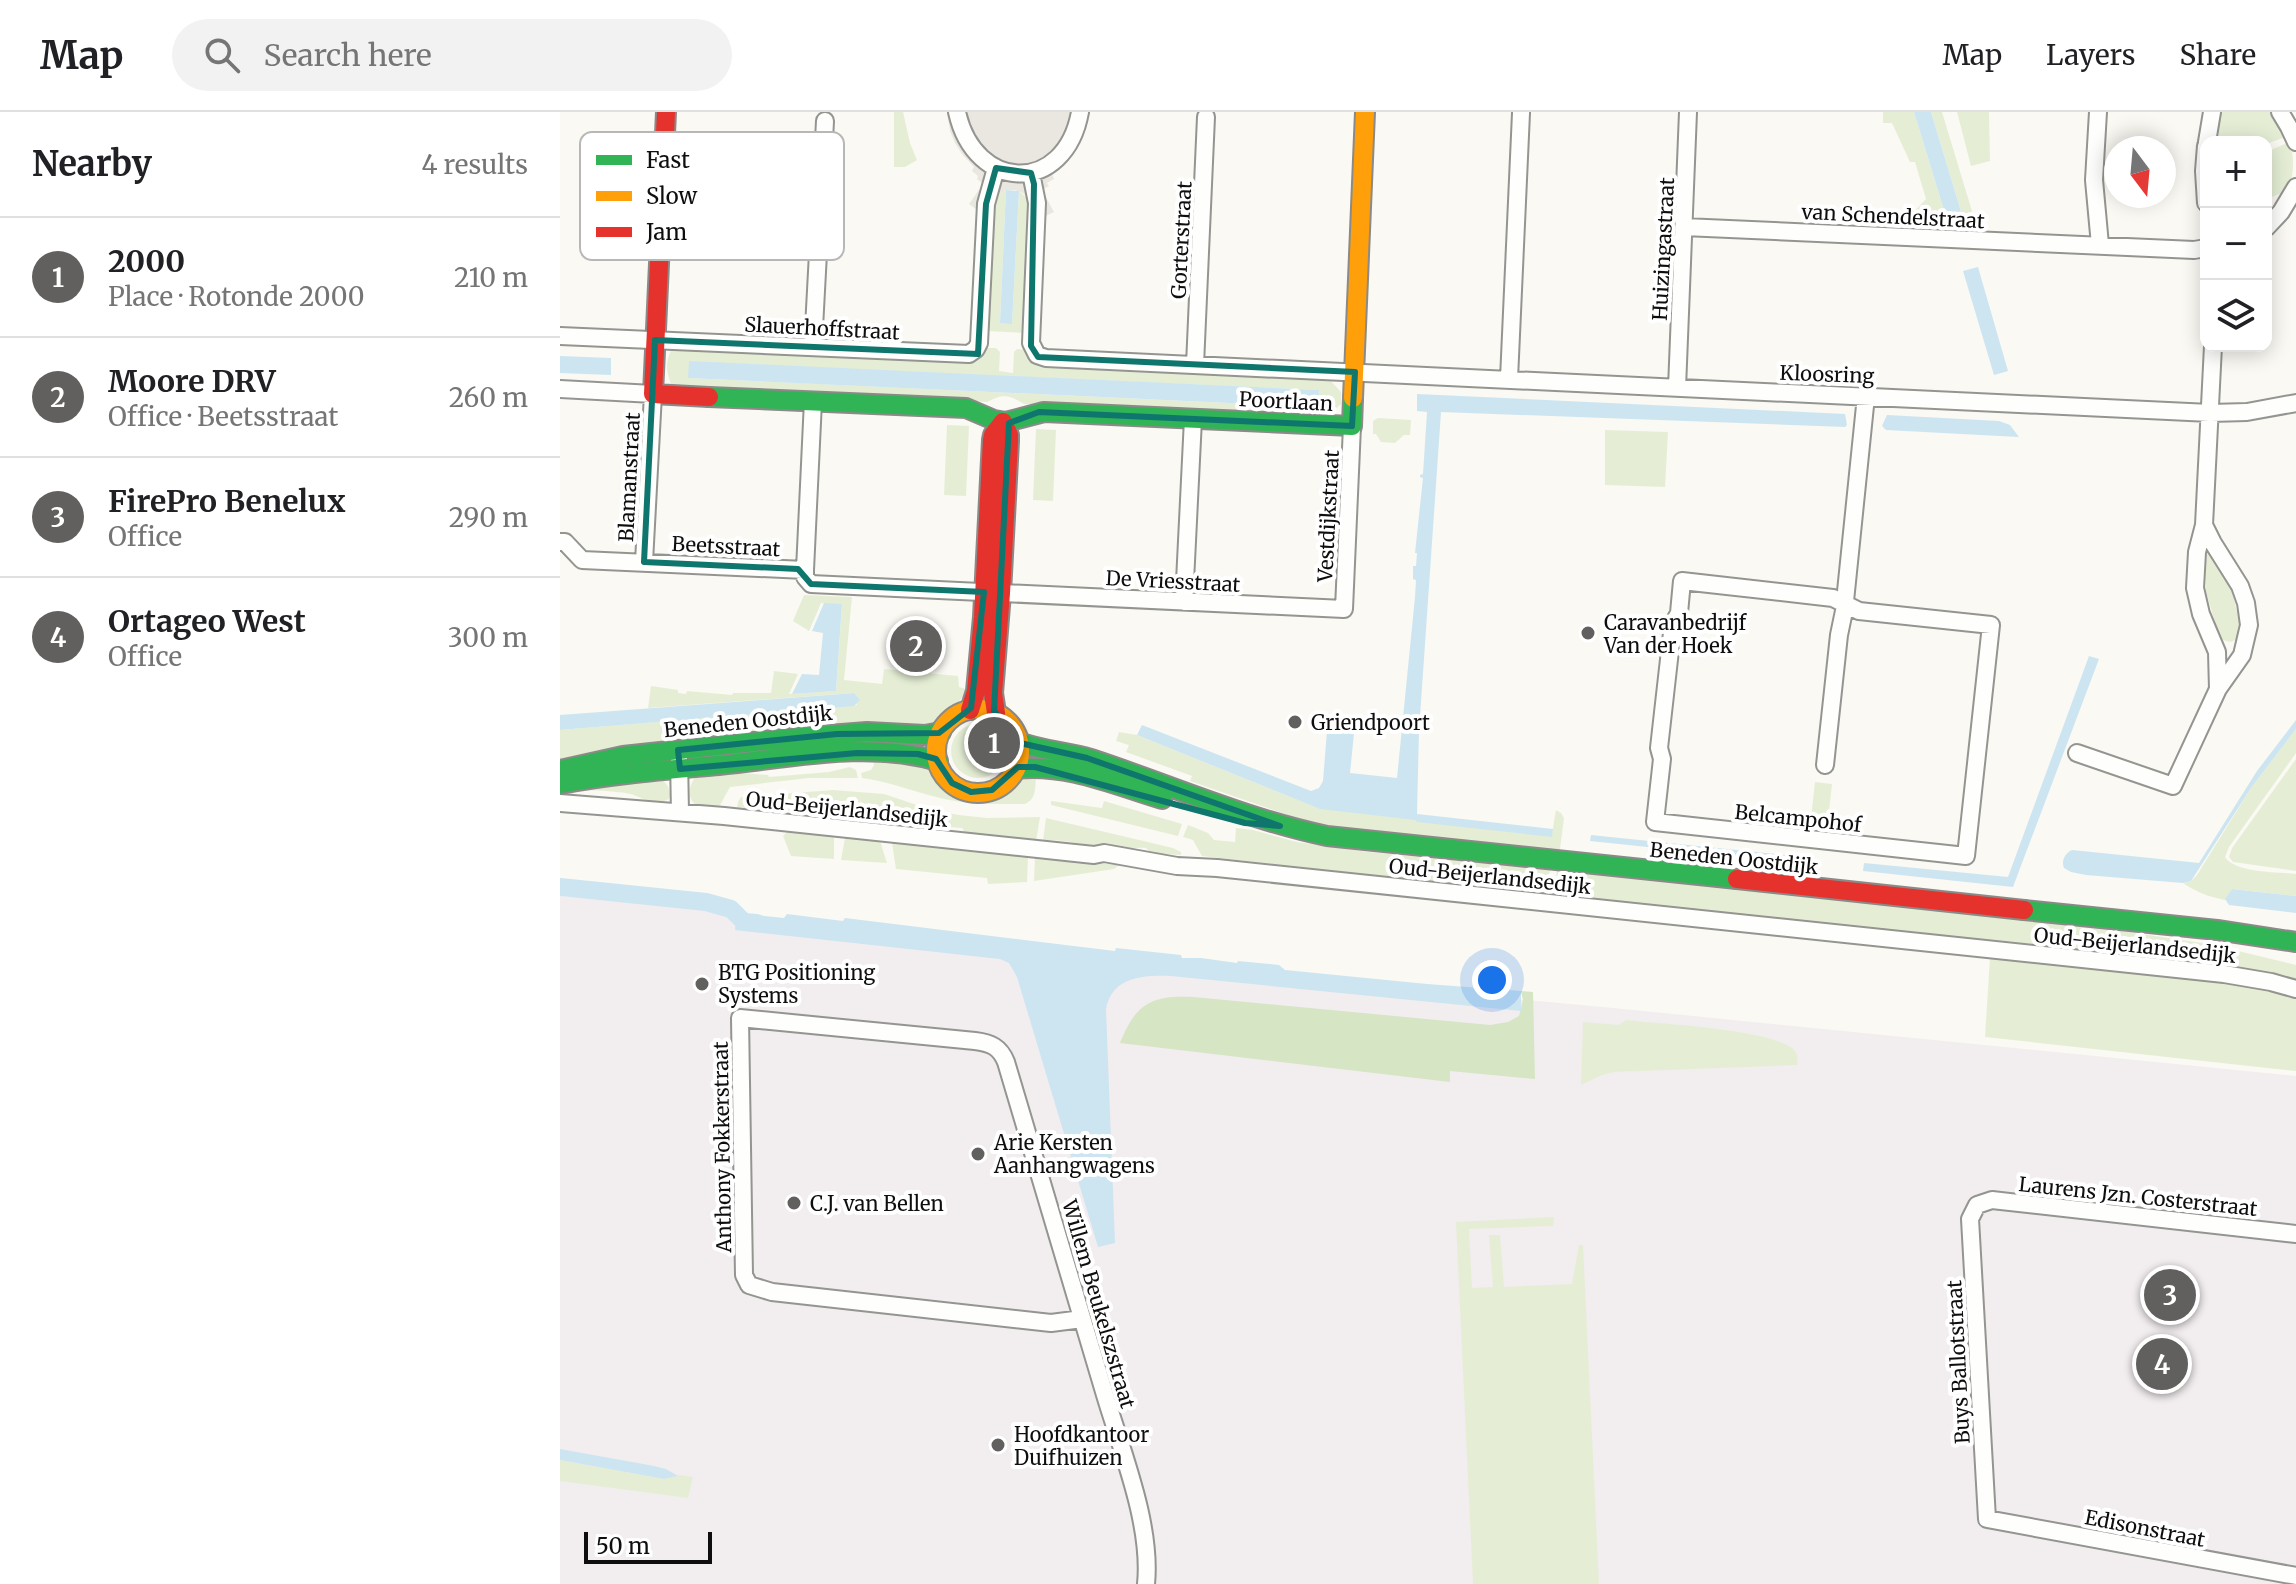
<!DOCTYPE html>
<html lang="en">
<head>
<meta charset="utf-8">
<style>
  body { margin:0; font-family:Merriweather,serif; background:#f2f2f2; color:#202124 }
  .controls { position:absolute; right:24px; top:24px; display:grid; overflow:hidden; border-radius:16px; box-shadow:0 4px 20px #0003 }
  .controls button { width:72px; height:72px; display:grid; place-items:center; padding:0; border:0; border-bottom:2px solid #e0e0e0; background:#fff; color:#202124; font:40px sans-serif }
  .compass { position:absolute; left:1544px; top:24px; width:72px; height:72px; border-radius:50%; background:#fff; box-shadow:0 4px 20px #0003; rotate:164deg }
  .scale { position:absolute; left:24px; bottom:20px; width:128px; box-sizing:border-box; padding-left:8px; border:4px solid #0e0e0e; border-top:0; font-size:22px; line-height:28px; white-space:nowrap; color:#0e0e0e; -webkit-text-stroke:6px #fff; paint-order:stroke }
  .you { position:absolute; left:932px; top:868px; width:28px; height:28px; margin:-20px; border:6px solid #fff; border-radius:50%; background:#1a73e8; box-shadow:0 0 0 12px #1a73e833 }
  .badge { display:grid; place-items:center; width:52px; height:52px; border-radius:50%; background:#61605e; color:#fff; font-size:26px; font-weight:700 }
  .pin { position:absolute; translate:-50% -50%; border:4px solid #fff; box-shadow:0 2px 8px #0006 }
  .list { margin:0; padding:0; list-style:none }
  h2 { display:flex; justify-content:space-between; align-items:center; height:104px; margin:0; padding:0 32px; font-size:34px }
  h2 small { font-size:26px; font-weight:400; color:#757577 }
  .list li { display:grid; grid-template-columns:52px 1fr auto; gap:24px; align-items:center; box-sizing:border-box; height:120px; padding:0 32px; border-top:2px solid #e0e0e0 }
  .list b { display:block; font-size:30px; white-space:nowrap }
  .list p { margin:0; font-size:26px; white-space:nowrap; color:#757577 }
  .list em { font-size:26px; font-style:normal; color:#757577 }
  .icon { flex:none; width:44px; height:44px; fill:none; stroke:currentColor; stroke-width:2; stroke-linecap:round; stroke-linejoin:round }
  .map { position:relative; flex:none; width:1736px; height:1472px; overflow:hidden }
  header { display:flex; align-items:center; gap:48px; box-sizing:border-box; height:112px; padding:0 40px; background:#fff; border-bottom:2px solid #e0e0e0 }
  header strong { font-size:38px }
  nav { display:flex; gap:44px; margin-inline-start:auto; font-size:28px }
  .search { width:560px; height:72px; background:#f2f2f2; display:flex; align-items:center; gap:20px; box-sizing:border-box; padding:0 28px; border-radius:44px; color:#757577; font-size:30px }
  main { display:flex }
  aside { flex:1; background:#fff }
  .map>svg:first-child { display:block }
  .industrial { fill:#f2edef }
  .green { fill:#e5eed5; fill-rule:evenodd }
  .forest { fill:#d6e5c4 }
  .plaza { fill:#eae7e0 }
  .water { fill:#cde5f1 }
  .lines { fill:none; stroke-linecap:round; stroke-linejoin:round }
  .canal { stroke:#cde5f1; stroke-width:18 }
  .street-casing { stroke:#949491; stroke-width:20 }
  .fast-casing { stroke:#8b8a88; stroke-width:22 }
  .slow-casing { stroke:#8b8a88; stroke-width:22 }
  .jam-casing { stroke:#8b8a88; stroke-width:22 }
  .street { stroke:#fefefd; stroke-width:16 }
  .fast { stroke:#30b455; stroke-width:18 }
  .slow { stroke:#ff9f0a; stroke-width:18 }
  .jam { stroke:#e5322d; stroke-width:18 }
  .marked { fill:none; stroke:#0f766e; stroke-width:6; stroke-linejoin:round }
  .poi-dot { fill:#61605e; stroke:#fff; stroke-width:3 }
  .labels { text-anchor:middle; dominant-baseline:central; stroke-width:8; stroke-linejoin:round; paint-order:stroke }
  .street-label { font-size:20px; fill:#0e0e0e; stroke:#fff }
  .poi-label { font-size:20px; fill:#0e0e0e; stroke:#fff; text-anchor:start }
  .key { fill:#fff; stroke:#b7b7b7; stroke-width:2 }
  .key-label { font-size:22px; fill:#0e0e0e }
</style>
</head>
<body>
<header>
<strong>Map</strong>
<div class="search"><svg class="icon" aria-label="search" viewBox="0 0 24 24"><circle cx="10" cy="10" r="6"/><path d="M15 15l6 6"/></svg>Search here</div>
<nav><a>Map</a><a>Layers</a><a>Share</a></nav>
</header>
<main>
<aside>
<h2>Nearby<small>4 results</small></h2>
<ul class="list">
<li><span class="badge">1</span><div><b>2000</b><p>Place · Rotonde 2000</p></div><em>210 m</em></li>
<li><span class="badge">2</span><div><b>Moore DRV</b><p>Office · Beetsstraat</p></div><em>260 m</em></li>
<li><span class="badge">3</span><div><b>FirePro Benelux</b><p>Office</p></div><em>290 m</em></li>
<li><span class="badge">4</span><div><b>Ortageo West</b><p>Office</p></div><em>300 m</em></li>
</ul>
</aside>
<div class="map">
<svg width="1736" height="1472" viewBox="0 0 1736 1472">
  <rect width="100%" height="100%" fill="#faf9f3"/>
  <path class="industrial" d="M 0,784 L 157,799 L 203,818 L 1053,896 L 1736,964 L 1736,1472 L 0,1472 Z"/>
  <path class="green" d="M 334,0 L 343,0 L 350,31 L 357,48 L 345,55 L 334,55 Z
    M 1323,0 L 1354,0 L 1387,108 L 1402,103 L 1371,0 L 1382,0 L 1418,119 L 1347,117 L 1352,102 L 1366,87 L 1355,50 L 1350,50 L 1332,11 L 1323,11 Z
    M 1397,0 L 1429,0 L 1430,49 L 1411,54 Z
    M 1657,0 L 1712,0 L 1728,24 L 1706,32 L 1706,30 L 1652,30 Z
    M 1730,30 C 1735,50 1734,65 1726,83 L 1719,82 L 1712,85 L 1709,94 L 1714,101 L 1706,108 L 1706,40 Z
    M 446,78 L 440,211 L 452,211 L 459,79 L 469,88 L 467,221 L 427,219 L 433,91 L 437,84 Z
    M 112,236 L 436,236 L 440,240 L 439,259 L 453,261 L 454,240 L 457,237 L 468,238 L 769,267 L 781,280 L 781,292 L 769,303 L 769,306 L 464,292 C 448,282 443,282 427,290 L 112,276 C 107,258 104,254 112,236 ZM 129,250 L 758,278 L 758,295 L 129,266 Z
    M 818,306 L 851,308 L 850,323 L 844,323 L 835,331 L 821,330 L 816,322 L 813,322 L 813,309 Z
    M 387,313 L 409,314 L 406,384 L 384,383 Z
    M 476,317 L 496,318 L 493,389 L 473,388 Z
    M 1045,318 L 1108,320 L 1105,375 L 1045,373 Z
    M 1643,431 L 1660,450 L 1656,454 L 1672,479 L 1679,508 L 1684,508 L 1678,527 L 1670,530 L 1663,528 L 1652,516 L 1656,513 L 1646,480 L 1645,455 L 1640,454 Z
    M 244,483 L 292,485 L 284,568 L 322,572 L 324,557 L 398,564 L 399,575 L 409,578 L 384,606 L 356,619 L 0,653 L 0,618 L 297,593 L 294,581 L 88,596 L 91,574 L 118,578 L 118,581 L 126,582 L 127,579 L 172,583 L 173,581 L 211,581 L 214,559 L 238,562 L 229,582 L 276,579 L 282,493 L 261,491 L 249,519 L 233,509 Z
    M391 639a27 27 0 1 1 54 0a27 27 0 1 1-54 0Z
    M 1736,617 L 1736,641 L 1669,735 L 1665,745 C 1675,761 1718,760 1736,762 L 1736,784 L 1672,777 L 1665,788 C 1649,785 1636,780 1623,771 L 1631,769 L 1637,763 L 1691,676 Z
    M 559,620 L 577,623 L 753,694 L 992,721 L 996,698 L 1001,701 L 1004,706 L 1000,737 L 998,739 L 817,722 L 748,710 L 630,669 L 632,664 L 566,640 L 569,633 L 556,629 Z
    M 313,647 C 324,647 340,644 351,647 C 364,650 376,665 385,674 C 414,702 444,677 471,663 L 476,664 C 475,675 477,687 465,692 C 442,692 418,693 395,689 C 363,684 334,670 302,666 L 301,661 L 311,658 L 314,653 Z
    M 1736,647 L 1736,759 L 1673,750 L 1669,745 L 1672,736 Z
    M 290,655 L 296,658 L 298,666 L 249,666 L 170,675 L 159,695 L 156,696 C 151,696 143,696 138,694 C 125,688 129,668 139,663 C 155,656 190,662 208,663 L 209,665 L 269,660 Z
    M 102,668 C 108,672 112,681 109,687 C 90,696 82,683 65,681 C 58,680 25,677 19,679 C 15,680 11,683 7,684 L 6,680 L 18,673 Z
    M 1255,670 L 1272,672 L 1267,717 L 1250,715 Z
    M 273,678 L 324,682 L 372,698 L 399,703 L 427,706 L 480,705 L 476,729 L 406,722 L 402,716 L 375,714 L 369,718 L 257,707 L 255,700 L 242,699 L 237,701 L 231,698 L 212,698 L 209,702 L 177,698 L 178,690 L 181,685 Z
    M 491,689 L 542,696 L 544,689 L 622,712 L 618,724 L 491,693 Z
    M 486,706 L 613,736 L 621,740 L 621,743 L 591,741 L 586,736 C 576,735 570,737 560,738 C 532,739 510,725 483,729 Z
    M 628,713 L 648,721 L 654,728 L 675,730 L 676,716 L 693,718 L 737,730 L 809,740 L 990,757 C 990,763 987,764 982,765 L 889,762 L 879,764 L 872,770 L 642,744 L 633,728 L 623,725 Z
    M 228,719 L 274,725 L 274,747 L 231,744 L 223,724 Z
    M 285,726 L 320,729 L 327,751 L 281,748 Z
    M 332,731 L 468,745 L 467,770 L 428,772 L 427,766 L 336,757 Z
    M 475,745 L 559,753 L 554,757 L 474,769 Z
    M 997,758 L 1541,816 L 1649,832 L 1736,853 L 1736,871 L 1636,851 L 880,770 L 894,765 L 987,770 L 996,767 Z
    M 1430,846 C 1489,852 1549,858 1608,865 C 1650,869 1696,872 1736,887 L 1736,959 L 1425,925 Z
    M 1066,908 C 1101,912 1206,917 1232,936 C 1238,941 1238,946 1237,953 L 1054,960 L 1042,963 L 1021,973 L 1023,910 L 1059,913 Z
    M 994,1105 L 993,1114 L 909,1117 L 912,1176 L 933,1175 L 929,1123 L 940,1123 L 944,1175 L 1012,1172 L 1019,1133 L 1023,1133 L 1039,1472 L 913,1472 L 896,1110 Z
    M 0,1348 L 104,1367 L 119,1363 L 133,1365 L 128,1386 L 0,1369 Z"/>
  <path class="forest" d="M 961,879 L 973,880 L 975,967 L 890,959 L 890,970 L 560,931 C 576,891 592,883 633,885 L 930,913 L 948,910 L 959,904 L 963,888 Z"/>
  <path class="plaza" d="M 387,0 L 529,0 L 526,17 L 514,41 L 506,51 L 492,62 L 494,67 L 487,71 L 489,74 L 482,78 L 494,100 L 475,109 L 469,88 L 463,81 L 455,78 L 446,78 L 437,84 L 428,106 L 409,92 L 423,72 L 417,67 L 418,64 L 412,59 L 414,55 L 402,42 L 395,31 L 390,19 Z"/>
  <path class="water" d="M 1354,0 L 1371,0 L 1402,103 L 1387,108 Z
    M 446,78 L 459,79 L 452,212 L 440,211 Z
    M 1418,155 L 1448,259 L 1434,263 L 1403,159 Z
    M 0,244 L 51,246 L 51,263 L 0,261 Z
    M 129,249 L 759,278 L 758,295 L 128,266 Z
    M 857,282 L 1285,302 L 1287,313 L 1285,315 L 881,300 L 859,619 L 857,702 L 993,717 L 992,725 L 857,710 L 855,708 L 760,697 L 577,623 L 582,613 L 751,679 L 759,676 L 763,669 L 767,619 L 794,621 L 790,661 L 837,666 L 855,485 L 856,468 L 853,467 L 853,454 L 856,454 L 857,441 L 855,441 L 863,366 L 860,365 L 860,363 L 863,362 L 867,300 L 857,299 Z
    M 1327,303 L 1439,309 L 1450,313 L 1459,325 L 1326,318 L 1322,314 Z
    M 264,491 L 282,492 L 276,579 L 232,582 L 242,562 L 259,563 L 263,521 L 252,519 Z
    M 1529,544 L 1539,547 L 1453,775 L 1303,759 L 1304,751 L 1448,765 Z
    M 294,581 L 300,588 L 294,594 L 0,618 L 0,603 Z
    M 1736,608 L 1736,617 L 1691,676 L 1631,769 L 1623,771 L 1526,763 L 1511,760 L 1504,756 C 1501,749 1505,741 1512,738 L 1639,751 L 1697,659 Z
    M 1031,723 L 1253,746 L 1252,752 L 1030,729 Z
    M 1672,777 L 1736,784 L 1736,801 L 1669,793 L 1665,787 Z
    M 177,801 L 224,806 L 227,802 L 283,809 L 285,806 L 555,839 L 556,836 L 621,843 L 622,846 L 641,846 L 677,851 L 678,849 L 719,853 L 725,858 L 867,872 L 961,879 L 961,899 L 611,864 C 585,863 552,864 546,897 L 555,1131 L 538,1135 L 457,865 L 449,851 L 440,847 L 175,818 Z
    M 0,1337 L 94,1354 L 106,1357 L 118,1364 L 104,1367 L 0,1348 Z"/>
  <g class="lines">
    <path class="canal" d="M 0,775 L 146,790 L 171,797 L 184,810 L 197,811"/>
    <defs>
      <path id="street" d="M 397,0 C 415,81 505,83 520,0
        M 1538,0 L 1534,68 L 1540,133
        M 1720,0 L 1729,15 L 1736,30
        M 1647,30 L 1652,0
        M 1646,34 L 1644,59 L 1646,91
        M 471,61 L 477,91 L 471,231 L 477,243 L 486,246 L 1650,301 L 1687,300 L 1736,291
        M 1124,115 L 1634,138 L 1646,136
        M 1706,116 L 1721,100 L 1736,75
        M 0,224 L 409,242 L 416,237 L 419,231 L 426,92 L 436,56
        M 1653,234 L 1644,413 L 1637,440 L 1635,476 L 1641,502 L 1657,540 L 1658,577
        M 253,235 L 265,9
        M 635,253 L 646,5
        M 949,267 L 961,1
        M 1117,276 L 1128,0
        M 0,277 L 93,282 L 84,450
        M 0,430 L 5,430 L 22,448 L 245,458 L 245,465 L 251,472 L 784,497 L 792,314
        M 245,458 L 253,289
        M 1122,469 L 1273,486 L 1299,499 L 1431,513 L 1406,744 L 1095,710 L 1102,647 L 1099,636 L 1113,512 L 1119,501 Z
        M 624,490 L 633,307
        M 1517,641 L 1613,674 L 1658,577 L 1682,543 L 1689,513 L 1686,491 L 1680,474 L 1653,431 L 1644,413
        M 119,647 L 120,700
        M 1265,653 L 1279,523 L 1284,499 L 1306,284
        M 0,691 L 164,704 L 534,743 L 544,741 L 617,754 L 657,756 L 1664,862 L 1711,870 L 1736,877
        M 1736,1122 L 1432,1088 L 1417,1093 L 1410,1107 L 1427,1407 L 1736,1464
        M 522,1207 L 491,1211 L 212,1180 L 189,1173 L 184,1163 L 180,906 L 415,929 C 431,931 440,935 446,950 C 479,1061 512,1172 545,1283 C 562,1340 592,1413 586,1472"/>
      <path id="fast" d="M 149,285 L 406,296 L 434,308 L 446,310 L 484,300 L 792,314 L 793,286
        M 459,630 C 482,639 508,640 531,647 C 610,673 686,707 767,724 L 1177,767
        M 456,657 C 506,651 555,673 602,687
        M 0,658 L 63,644 L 231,626 L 307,620 L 365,623 L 381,620
        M 0,672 C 52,662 105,658 159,653 C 230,646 308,628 378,649
        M 1464,798 L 1657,818 L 1736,830"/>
      <path id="slow" d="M 793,286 L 805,0
        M376 639a42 42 0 1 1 84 0a42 42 0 1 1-84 0Z"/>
      <path id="jam" d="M 106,0 L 93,282 L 149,285
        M 410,598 L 416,579 L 423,505 L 432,328 L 433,323 L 443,310 L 449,323 L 449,329 L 441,481 L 433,581 L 436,601
        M 1177,767 L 1464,798"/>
    </defs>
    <use href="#street" class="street-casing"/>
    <use href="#fast" class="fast-casing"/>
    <use href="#slow" class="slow-casing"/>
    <use href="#jam" class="jam-casing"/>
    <use href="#street" class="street"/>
    <use href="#fast" class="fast"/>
    <use href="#slow" class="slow"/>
    <use href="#jam" class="jam"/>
  </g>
  <path class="marked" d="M 436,56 L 471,61 L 474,72 L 471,234 L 478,245 L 795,260 L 792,314 L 479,300 L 449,311 L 434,599 L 460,631 L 527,646 L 720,714 L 685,711 L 475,655 L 458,655 L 432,678 L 411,680 L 392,671 L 376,647 L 358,642 L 297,641 L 120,657 L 118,638 L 277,622 L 379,621 L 411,596 L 424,480 L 251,472 L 238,457 L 84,450 L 95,228 L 418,242 L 426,92 Z"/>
  <g class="poi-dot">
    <circle cx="1028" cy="521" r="8"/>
    <circle cx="735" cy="610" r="8"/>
    <circle cx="142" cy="872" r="8"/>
    <circle cx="418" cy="1042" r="8"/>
    <circle cx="234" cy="1091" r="8"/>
    <circle cx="438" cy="1333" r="8"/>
  </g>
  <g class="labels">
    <g class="street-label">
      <text transform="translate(1333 104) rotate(3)">van Schendelstraat</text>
      <text transform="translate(621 128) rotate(-87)">Gorterstraat</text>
      <text transform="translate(1103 137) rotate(-87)">Huizingastraat</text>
      <text transform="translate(262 216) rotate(3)">Slauerhoffstraat</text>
      <text transform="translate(1267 262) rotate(2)">Kloosring</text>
      <text transform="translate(726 289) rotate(3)">Poortlaan</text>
      <text transform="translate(69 365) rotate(-87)">Blamanstraat</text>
      <text transform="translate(768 404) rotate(-87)">Vestdijkstraat</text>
      <text transform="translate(166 434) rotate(3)">Beetsstraat</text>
      <text transform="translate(613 469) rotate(3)">De Vriesstraat</text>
      <text transform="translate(188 609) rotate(-6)">Beneden Oostdijk</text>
      <text transform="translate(287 697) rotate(6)">Oud-Beijerlandsedijk</text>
      <text transform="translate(1238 706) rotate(6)">Belcampohof</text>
      <text transform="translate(1174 746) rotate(6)">Beneden Oostdijk</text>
      <text transform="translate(930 764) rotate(6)">Oud-Beijerlandsedijk</text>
      <text transform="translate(1575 833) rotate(6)">Oud-Beijerlandsedijk</text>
      <text transform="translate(162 1035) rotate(-91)">Anthony Fokkerstraat</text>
      <text transform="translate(1578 1084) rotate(6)">Laurens Jzn. Costerstraat</text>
      <text transform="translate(539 1192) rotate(74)">Willem Beukelszstraat</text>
      <text transform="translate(1398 1250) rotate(-93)">Buys Ballotstraat</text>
      <text transform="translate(1585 1416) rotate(11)">Edisonstraat</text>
    </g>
    <g class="poi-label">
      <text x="1044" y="510">Caravanbedrijf<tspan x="1044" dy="23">Van der Hoek</tspan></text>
      <text x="751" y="610">Griendpoort</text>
      <text x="158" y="860">BTG Positioning<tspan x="158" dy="23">Systems</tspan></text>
      <text x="434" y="1030">Arie Kersten<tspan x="434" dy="23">Aanhangwagens</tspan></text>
      <text x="250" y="1091">C.J. van Bellen</text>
      <text x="454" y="1322">Hoofdkantoor<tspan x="454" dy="23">Duifhuizen</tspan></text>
    </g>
  </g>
  <rect x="20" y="20" width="264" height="128" rx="12" class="key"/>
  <rect x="36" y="43" width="36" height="10" fill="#30b455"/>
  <rect x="36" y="79" width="36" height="10" fill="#ff9f0a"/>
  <rect x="36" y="115" width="36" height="10" fill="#e5322d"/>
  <g class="key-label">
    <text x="86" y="56">Fast</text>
    <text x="86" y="92">Slow</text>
    <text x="86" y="128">Jam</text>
  </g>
</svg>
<div class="controls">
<button>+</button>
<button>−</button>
<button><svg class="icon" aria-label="layers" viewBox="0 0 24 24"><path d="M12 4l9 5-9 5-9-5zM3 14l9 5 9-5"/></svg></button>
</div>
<svg class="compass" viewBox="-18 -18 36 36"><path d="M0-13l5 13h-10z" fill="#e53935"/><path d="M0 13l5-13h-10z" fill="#757577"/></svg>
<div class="scale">50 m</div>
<div class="you"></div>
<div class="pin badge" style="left:434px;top:631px">1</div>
<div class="pin badge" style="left:356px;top:534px">2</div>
<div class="pin badge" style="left:1610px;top:1183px">3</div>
<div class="pin badge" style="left:1602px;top:1252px">4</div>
</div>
</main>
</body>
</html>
